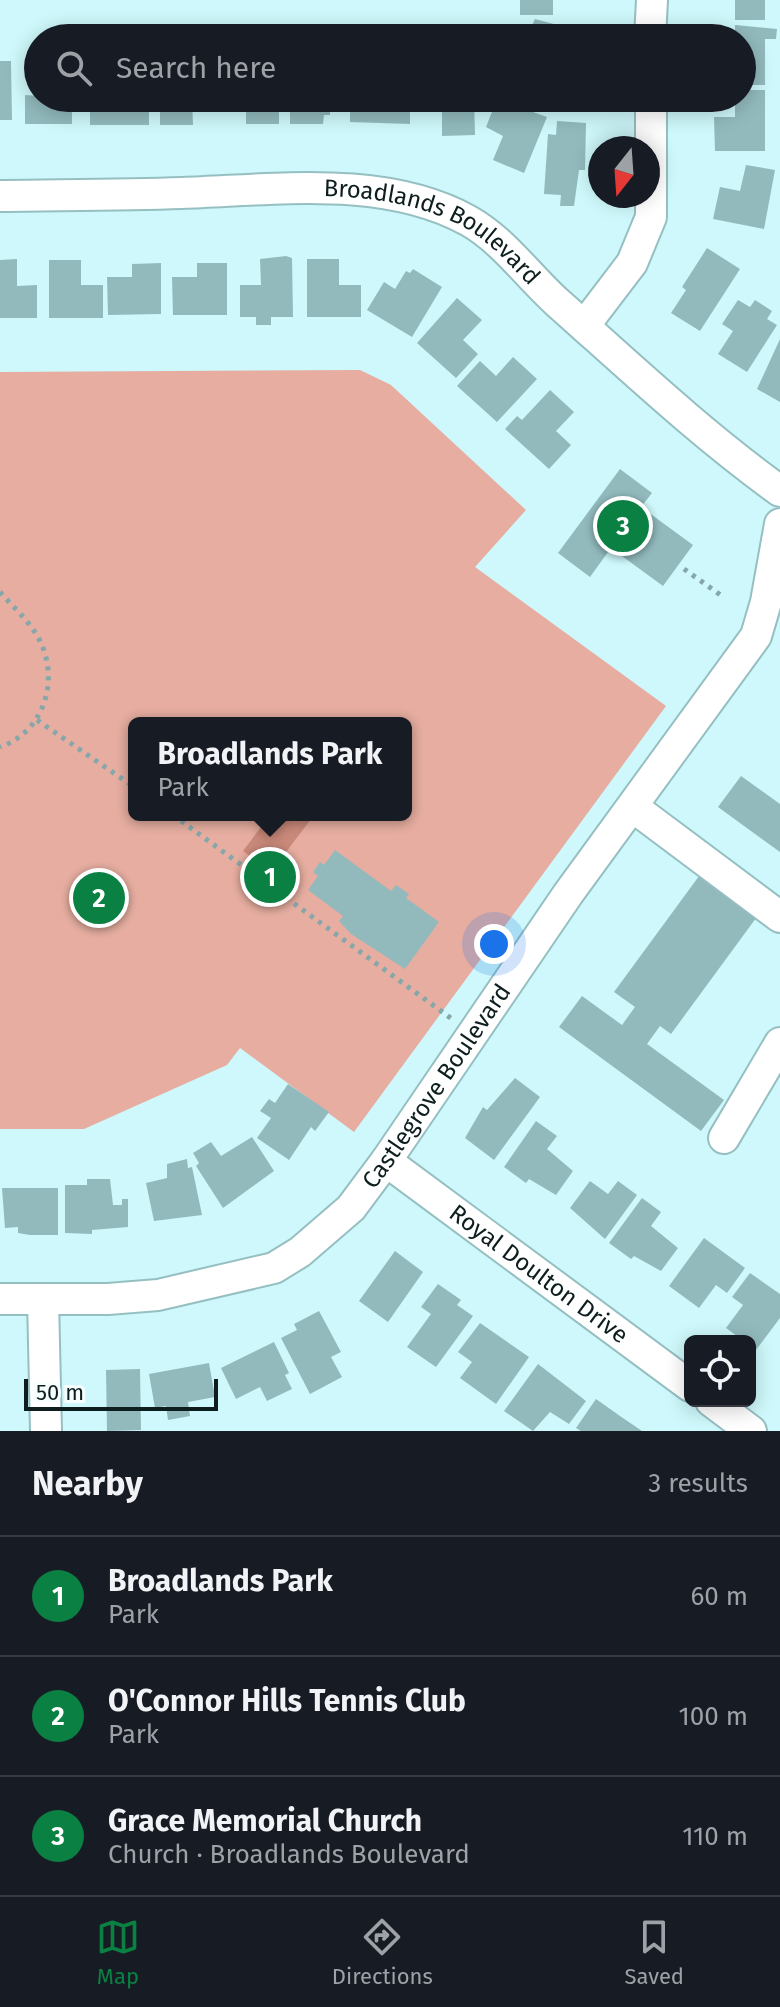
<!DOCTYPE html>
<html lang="en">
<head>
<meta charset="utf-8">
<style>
  body { margin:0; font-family:"Fira Sans",sans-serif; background:#242831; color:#f1f3f6 }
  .controls { position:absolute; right:24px; bottom:24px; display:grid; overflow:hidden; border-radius:12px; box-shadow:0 4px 20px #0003 }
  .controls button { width:72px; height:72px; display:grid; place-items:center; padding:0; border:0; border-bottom:2px solid #363941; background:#171b24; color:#f1f3f6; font:40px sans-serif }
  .compass { position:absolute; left:588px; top:136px; width:72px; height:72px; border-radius:50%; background:#171b24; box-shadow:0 4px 20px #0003; rotate:197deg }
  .scale { position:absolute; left:24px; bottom:20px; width:194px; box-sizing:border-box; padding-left:8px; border:4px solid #0e1e1f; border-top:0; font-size:22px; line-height:28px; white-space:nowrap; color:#0e1e1f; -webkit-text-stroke:6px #f6fefe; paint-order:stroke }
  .you { position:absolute; left:494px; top:944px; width:28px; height:28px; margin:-20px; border:6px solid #fff; border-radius:50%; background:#1a73e8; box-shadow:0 0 0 12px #1a73e833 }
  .badge { display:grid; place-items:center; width:52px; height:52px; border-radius:50%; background:#0b8043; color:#fff; font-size:26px; font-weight:700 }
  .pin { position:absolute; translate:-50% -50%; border:4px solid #fff; box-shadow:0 2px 8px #0006 }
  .popup { position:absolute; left:128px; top:717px; width:284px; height:104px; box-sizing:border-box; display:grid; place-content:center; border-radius:12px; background:#171b24; filter:drop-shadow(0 2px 6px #0005); font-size:26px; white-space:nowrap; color:#9ea1a6 }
  .popup b { font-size:30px; color:#f1f3f6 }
  .popup::after { content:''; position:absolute; left:50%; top:100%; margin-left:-16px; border:16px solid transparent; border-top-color:#171b24 }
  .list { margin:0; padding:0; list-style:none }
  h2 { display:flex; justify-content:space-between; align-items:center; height:104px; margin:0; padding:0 32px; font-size:34px }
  h2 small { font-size:26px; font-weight:400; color:#9ea1a6 }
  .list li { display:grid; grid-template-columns:52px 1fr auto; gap:24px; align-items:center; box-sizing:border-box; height:120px; padding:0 32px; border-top:2px solid #363941 }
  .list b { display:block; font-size:30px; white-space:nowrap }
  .list p { margin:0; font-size:26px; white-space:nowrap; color:#9ea1a6 }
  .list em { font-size:26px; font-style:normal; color:#9ea1a6 }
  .icon { flex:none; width:44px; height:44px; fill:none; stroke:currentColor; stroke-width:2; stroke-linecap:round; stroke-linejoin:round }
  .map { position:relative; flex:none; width:780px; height:1431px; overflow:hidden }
  .search { position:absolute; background:#171b24; box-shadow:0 4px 20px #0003; left:24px; right:24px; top:24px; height:88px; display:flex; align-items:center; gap:20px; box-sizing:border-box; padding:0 28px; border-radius:44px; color:#9ea1a6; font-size:30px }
  .sheet { height:464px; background:#171b24 }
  nav { display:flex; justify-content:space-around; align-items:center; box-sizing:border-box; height:112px; border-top:2px solid #363941; background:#171b24; font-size:22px; color:#9ea1a6 }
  nav a { display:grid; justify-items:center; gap:4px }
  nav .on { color:#0b8043 }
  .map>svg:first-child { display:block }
  .green { fill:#e6ada0; fill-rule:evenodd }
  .water { fill:#c9897a }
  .building { fill:#92babd }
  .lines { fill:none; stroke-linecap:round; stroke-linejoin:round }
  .minor-casing { stroke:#96bfc2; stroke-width:34 }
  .path { stroke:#86a7a9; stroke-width:5; stroke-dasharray:4 6; stroke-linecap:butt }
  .minor { stroke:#fff; stroke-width:30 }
  .labels { text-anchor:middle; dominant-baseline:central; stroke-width:6; stroke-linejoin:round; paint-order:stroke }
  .street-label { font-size:24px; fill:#0e1e1f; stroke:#f6fefe }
</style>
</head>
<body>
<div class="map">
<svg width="780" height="1431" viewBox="0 0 780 1431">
  <rect width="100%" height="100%" fill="#cef8fb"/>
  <path class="green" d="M 360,370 L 391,385 L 526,510 L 475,567 L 666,706 L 354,1132 L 240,1048 L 227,1065 L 84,1129 L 0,1129 L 0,372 ZM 134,723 L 406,723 L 406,815 L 134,815 Z"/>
  <path class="water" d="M 270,815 L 314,815 L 271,872 L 243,851 Z"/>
  <path class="building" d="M 520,0 L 553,0 L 553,15 L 520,15 Z
    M 735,0 L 765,0 L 765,20 L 735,20 Z
    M 535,19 L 569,28 L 564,38 L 526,38 Z
    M 735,25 L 777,29 L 776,39 L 765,39 L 765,85 L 742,85 L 742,38 L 735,38 Z
    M 0,61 L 11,61 L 12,120 L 0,120 Z
    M 742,90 L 765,90 L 765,151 L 715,151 L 714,117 L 735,117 L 735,98 L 742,98 Z
    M 25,95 L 72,98 L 72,124 L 25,124 Z
    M 90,98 L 149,98 L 149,125 L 90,125 Z
    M 160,98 L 192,98 L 193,125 L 160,125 Z
    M 246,98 L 279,98 L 279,124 L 246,124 Z
    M 290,98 L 330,98 L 330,115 L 324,115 L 323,124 L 290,124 Z
    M 350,98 L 410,98 L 410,124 L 350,122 Z
    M 415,98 L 474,98 L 475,135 L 442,136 L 442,110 L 415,110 Z
    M 497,99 L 547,117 L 524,173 L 493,160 L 503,136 L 486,127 Z
    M 557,121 L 586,123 L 585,170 L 579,170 L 574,206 L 560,206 L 561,195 L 544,194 L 548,134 L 556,135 Z
    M 746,165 L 775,170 L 764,229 L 713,219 L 720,187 L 740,191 Z
    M 707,248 L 740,269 L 700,331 L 671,313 L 686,290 L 682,287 Z
    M 286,256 L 292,258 L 293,317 L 271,317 L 271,325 L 256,325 L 256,317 L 240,317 L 240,285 L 261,285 L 260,259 Z
    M 17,259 L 17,286 L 37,285 L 37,318 L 0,318 L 0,260 Z
    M 307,259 L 339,259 L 339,285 L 361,285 L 361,317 L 307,317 Z
    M 49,260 L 81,260 L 81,285 L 103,285 L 103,318 L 49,318 Z
    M 161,263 L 161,314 L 108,315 L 107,277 L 132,277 L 132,264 Z
    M 197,263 L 227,263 L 227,315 L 173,315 L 172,277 L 197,277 Z
    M 413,269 L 442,287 L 412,337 L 367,310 L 384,282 L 395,289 L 406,271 L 410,273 Z
    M 457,298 L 482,320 L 463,340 L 478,354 L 456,378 L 417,343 Z
    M 738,300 L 750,307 L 755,300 L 772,311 L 767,319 L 777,325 L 747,372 L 718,354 L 733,331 L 722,324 Z
    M 780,339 L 780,402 L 757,389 Z
    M 513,357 L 537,379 L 497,422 L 457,386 L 480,361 L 496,376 Z
    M 550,390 L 574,412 L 556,431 L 571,445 L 549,469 L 505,429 L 517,416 L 522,420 Z
    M 620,469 L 652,493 L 641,507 L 693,545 L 663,586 L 611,548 L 590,577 L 558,553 Z
    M 741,776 L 780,804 L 780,852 L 718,807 Z
    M 335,850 L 391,891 L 396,885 L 409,894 L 406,898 L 439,922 L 405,969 L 351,934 L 339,921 L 343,916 L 308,890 L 318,876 L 313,872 L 320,862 L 324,865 Z
    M 702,872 L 759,914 L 671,1034 L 660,1026 L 647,1044 L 724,1100 L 701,1131 L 559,1027 L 582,996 L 622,1025 L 635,1007 L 614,992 Z
    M 515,1078 L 540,1097 L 494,1160 L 465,1138 L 483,1107 L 487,1110 Z
    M 288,1084 L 329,1112 L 315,1131 L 311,1127 L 289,1160 L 257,1138 L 271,1118 L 260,1111 L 269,1099 L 275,1103 Z
    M 536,1121 L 557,1136 L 547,1149 L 573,1171 L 556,1195 L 529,1179 L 526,1183 L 504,1167 Z
    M 252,1137 L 274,1171 L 223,1208 L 196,1166 L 199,1163 L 193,1153 L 211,1142 L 221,1156 Z
    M 187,1159 L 188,1168 L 192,1167 L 202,1215 L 154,1221 L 146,1183 L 167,1178 L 167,1164 Z
    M 87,1179 L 110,1179 L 113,1205 L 122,1205 L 122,1199 L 128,1199 L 128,1227 L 92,1230 L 92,1234 L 65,1233 L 65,1185 L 87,1185 Z
    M 590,1181 L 608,1194 L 618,1181 L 637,1195 L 605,1239 L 570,1208 Z
    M 2,1188 L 58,1188 L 58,1235 L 30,1235 L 18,1233 L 18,1227 L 5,1228 Z
    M 642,1198 L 661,1212 L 651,1226 L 678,1248 L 661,1271 L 634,1256 L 631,1259 L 609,1243 Z
    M 704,1238 L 745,1268 L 727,1293 L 716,1285 L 699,1308 L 669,1286 Z
    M 395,1251 L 423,1272 L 388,1322 L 359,1301 Z
    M 750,1273 L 780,1294 L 780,1318 L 756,1350 L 750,1341 L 744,1341 L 726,1328 L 743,1305 L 732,1297 Z
    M 438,1284 L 461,1300 L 457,1305 L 473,1316 L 436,1367 L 407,1347 L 431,1314 L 421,1307 Z
    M 319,1311 L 341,1352 L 331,1357 L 342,1377 L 310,1394 L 281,1338 L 297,1330 L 294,1324 Z
    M 480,1323 L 529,1357 L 496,1404 L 460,1378 L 472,1362 L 458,1352 Z
    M 274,1342 L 289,1373 L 285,1375 L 292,1389 L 267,1401 L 260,1387 L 236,1399 L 221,1368 Z
    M 209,1363 L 215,1397 L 188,1402 L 190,1416 L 168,1420 L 166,1406 L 155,1408 L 149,1374 Z
    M 538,1364 L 586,1401 L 569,1424 L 550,1412 L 533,1431 L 504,1411 Z
    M 140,1369 L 141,1430 L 107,1431 L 106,1370 Z
    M 596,1399 L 620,1416 L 642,1431 L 581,1431 L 576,1428 Z"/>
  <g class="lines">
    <defs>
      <g id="minor">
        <path d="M 650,38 L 652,0"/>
        <path id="s1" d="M 0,196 C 61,195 122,195 182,193 C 274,190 385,174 469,221 C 504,241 528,276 558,303 C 631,368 701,434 780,491"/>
        <path d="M 584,326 L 632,263 L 651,217 L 651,98"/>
        <path d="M 633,807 L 780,917"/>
        <path d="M 724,1138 L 780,1043"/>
        <path id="s2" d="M 386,1161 L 690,1386"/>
        <path id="s3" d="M 0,1299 L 108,1299 L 158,1295 L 274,1268 L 300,1252 L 351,1208 L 386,1161 L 568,894 L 756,636 L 766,602 L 780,524"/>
        <path d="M 43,1299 L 46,1431"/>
        <path d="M 711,1401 L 751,1431"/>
      </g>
    </defs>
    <use href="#minor" class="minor-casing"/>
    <path class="path" d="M 684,569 L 722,596
      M 0,592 C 15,609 35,626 43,648 C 58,687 41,733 0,747
      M 37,720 L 134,787
      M 173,815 L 452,1019"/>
    <use href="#minor" class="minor"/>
  </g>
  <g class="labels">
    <g class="street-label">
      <text stroke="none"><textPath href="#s1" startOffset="444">Broadlands Boulevard</textPath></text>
      <text stroke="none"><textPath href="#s3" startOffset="524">Castlegrove Boulevard</textPath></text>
      <text stroke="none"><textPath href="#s2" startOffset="190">Royal Doulton Drive</textPath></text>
    </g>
  </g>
</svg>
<div class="controls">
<button><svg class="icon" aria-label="locate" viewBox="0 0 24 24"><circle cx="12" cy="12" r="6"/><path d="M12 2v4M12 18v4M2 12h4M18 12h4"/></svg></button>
</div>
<svg class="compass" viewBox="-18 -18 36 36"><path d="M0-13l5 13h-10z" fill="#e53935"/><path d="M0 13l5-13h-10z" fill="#9ea1a6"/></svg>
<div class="scale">50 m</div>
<div class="you"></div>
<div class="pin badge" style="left:270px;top:877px">1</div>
<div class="popup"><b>Broadlands Park</b>Park</div>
<div class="pin badge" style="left:99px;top:898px">2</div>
<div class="pin badge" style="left:623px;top:526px">3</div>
<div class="search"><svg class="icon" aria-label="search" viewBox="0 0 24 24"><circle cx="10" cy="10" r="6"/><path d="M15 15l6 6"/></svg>Search here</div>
</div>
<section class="sheet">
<h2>Nearby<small>3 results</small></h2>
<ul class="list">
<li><span class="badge">1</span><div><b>Broadlands Park</b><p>Park</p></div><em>60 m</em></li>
<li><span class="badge">2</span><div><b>O'Connor Hills Tennis Club</b><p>Park</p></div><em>100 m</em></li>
<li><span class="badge">3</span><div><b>Grace Memorial Church</b><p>Church · Broadlands Boulevard</p></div><em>110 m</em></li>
</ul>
</section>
<nav>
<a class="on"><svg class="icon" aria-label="map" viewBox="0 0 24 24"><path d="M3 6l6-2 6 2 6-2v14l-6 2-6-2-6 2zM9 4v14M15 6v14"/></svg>Map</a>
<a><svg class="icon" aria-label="directions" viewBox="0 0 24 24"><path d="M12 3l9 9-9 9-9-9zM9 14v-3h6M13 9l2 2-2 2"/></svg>Directions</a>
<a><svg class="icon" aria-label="saved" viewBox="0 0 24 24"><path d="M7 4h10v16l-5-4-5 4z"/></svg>Saved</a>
</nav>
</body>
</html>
